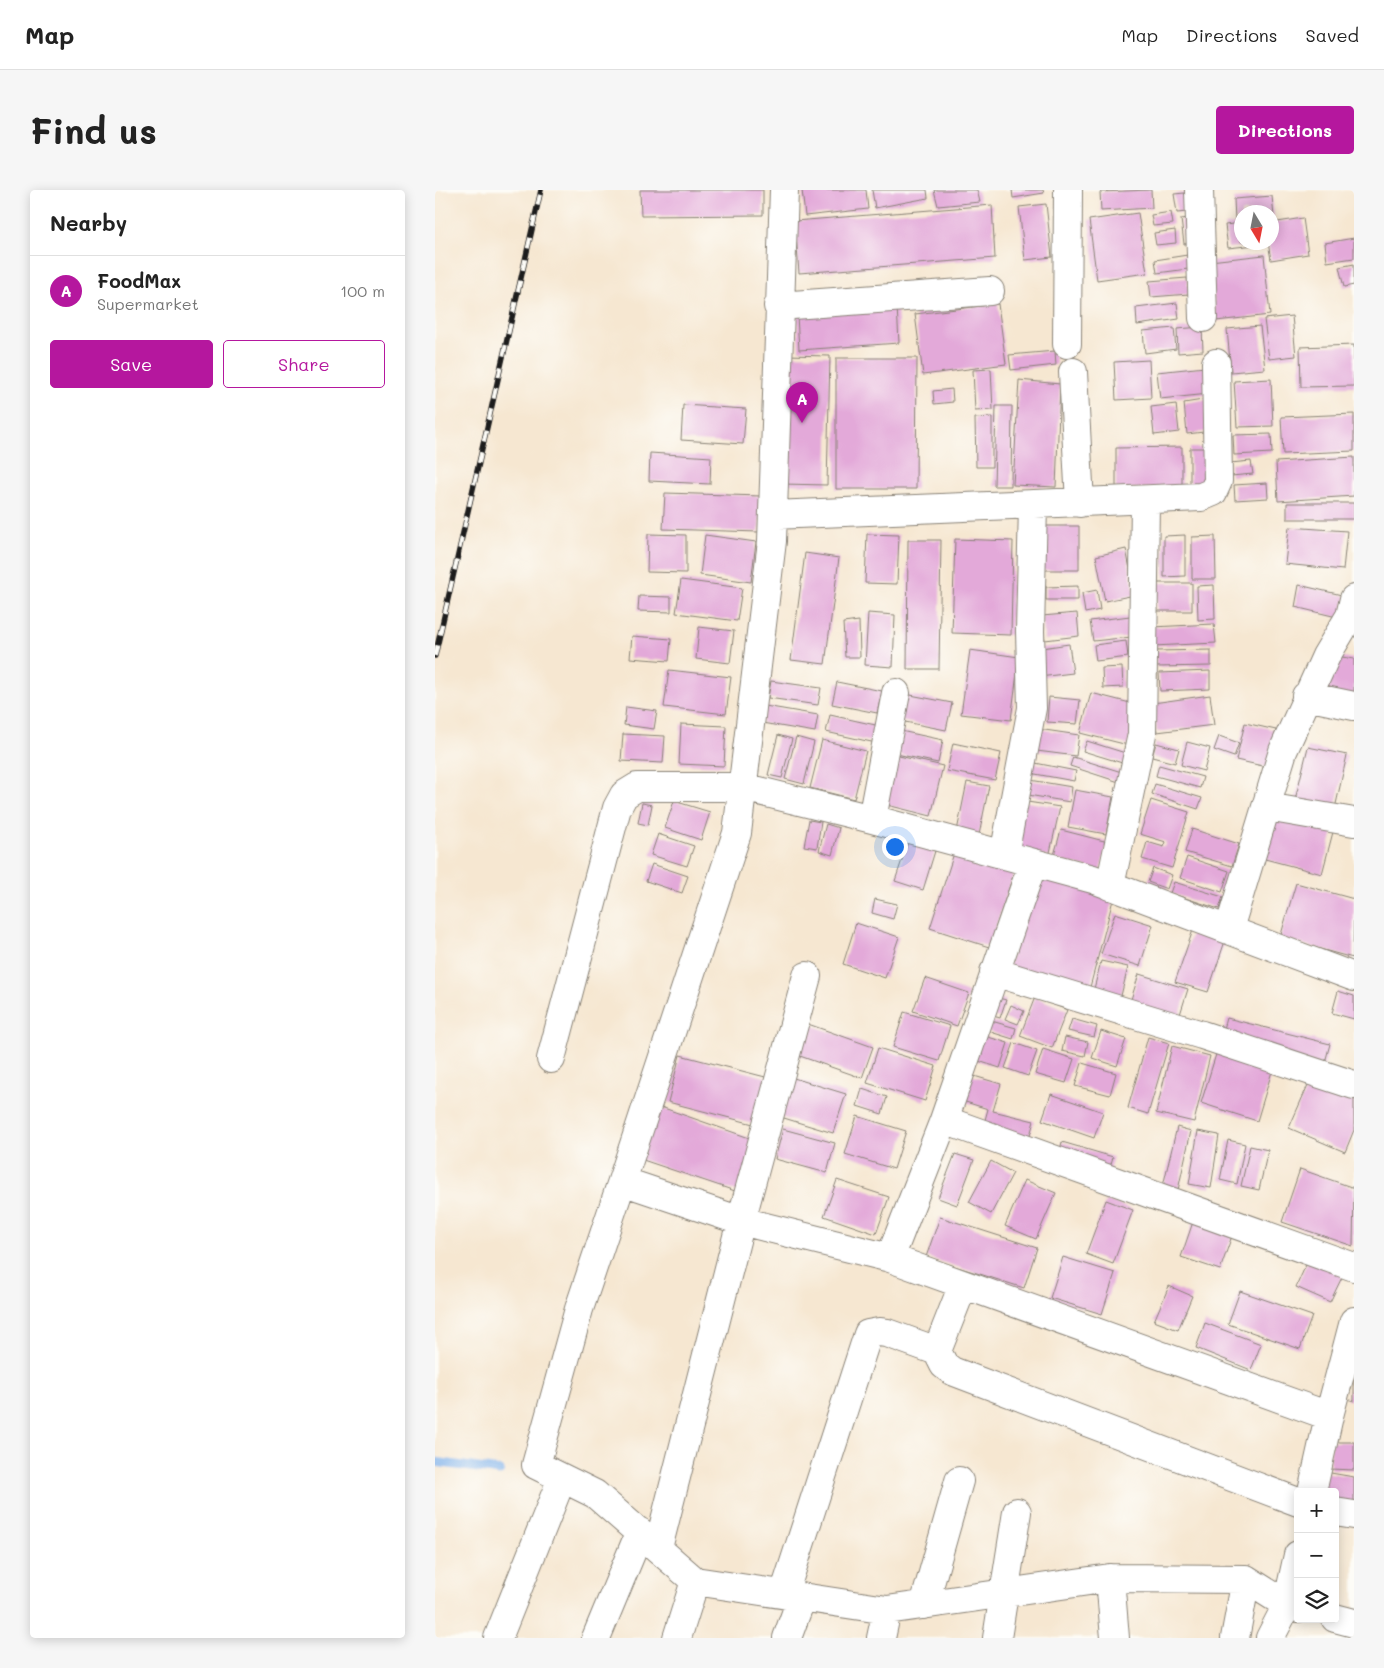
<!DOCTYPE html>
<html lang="en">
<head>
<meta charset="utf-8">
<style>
  body { margin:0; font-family:Mali,sans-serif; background:#f6f6f6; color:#222 }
  .controls { position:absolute; right:15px; bottom:15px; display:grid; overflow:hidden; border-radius:5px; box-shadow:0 2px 12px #0003 }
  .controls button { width:45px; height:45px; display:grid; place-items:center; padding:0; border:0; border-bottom:1px solid #e0e0e0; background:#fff; color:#222; font:25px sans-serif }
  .compass { position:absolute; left:799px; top:15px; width:45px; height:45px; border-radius:50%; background:#fff; box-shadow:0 2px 12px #0003; rotate:170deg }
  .you { position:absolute; left:459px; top:656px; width:18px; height:18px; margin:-12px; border:4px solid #fff; border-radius:50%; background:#1a73e8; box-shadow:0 0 0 8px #1a73e833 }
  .badge { display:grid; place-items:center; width:32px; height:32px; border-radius:50%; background:#b5179e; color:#fff; font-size:16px; font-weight:700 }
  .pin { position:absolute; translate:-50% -41px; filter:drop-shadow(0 1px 2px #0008) }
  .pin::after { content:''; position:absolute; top:26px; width:18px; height:15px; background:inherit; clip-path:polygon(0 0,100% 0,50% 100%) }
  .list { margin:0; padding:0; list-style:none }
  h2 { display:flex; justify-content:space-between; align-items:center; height:65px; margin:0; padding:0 20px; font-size:21px }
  h2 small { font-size:16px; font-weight:400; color:#767676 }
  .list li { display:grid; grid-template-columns:32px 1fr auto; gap:15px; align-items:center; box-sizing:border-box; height:70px; padding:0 20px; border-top:1px solid #e0e0e0 }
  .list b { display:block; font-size:19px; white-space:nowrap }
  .list p { margin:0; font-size:16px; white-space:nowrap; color:#767676 }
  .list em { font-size:16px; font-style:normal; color:#767676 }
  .actions { display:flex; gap:10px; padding:15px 20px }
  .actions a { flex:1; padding:11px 0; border:1px solid #b5179e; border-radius:5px; text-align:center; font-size:18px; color:#b5179e }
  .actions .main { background:#b5179e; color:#fff }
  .icon { flex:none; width:28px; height:28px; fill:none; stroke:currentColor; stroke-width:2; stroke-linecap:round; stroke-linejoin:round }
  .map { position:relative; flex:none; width:919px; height:1448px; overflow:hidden; border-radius:5px }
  header { display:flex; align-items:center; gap:30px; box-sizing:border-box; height:70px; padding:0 25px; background:#fff; border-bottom:1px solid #e0e0e0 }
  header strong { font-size:24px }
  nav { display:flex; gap:28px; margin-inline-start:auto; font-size:18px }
  .intro { display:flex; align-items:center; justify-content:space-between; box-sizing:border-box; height:120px; padding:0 30px }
  h1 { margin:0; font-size:35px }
  .button { padding:12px 22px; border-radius:5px; background:#b5179e; color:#fff; font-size:18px; font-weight:700 }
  main { display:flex; gap:30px; padding:0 30px }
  aside { flex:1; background:#fff; border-radius:5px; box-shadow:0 2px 12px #0003 }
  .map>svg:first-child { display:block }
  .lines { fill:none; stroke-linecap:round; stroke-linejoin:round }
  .stream { stroke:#7eb0ea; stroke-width:9 }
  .building { fill:#e3a9d9 }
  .minor-casing { stroke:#898276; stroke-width:30 }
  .minor { stroke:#fff; stroke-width:28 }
  .rail-casing { stroke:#1c1c1c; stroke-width:5.5 }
  .rail { stroke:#fdfcf7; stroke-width:4; stroke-dasharray:11; stroke-linecap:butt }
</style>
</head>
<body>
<header>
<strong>Map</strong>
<nav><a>Map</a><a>Directions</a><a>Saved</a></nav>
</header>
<div class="intro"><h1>Find us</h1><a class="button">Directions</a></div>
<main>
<aside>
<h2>Nearby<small></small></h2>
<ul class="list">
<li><span class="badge">A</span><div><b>FoodMax</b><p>Supermarket</p></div><em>100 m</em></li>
</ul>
<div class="actions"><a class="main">Save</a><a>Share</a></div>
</aside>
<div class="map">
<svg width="919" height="1448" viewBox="0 0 919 1448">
  <rect width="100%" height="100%" fill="#fdfcf7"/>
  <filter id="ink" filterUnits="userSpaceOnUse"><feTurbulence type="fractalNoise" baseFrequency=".02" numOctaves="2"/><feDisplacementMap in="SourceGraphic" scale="10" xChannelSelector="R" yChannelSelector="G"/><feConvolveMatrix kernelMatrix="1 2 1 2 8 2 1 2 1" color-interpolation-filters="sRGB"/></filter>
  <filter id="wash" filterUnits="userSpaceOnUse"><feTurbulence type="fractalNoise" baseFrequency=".0096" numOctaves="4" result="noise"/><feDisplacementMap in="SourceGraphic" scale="20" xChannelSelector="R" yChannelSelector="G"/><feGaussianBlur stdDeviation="1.12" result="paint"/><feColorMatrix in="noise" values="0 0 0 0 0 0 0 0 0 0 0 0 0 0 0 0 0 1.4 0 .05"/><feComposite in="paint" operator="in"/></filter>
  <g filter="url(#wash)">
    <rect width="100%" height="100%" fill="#f6e7d1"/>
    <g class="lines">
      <path class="stream" d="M 0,1272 L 65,1281"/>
    </g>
    <g id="blocks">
      <path class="building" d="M 205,0 L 328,0 L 328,25 L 206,26 Z
        M 367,0 L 431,0 L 433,19 L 370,26 Z
        M 437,0 L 492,0 L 493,8 L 440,18 Z
        M 499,0 L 542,0 L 545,12 L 503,16 Z
        M 577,0 L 608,0 L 609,3 L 578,8 Z
        M 716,0 L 717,18 L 666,21 L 665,2 Z
        M 760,2 L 762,21 L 742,23 L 739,4 Z
        M 837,6 L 839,27 L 836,27 L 836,22 L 806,22 L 806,29 L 800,30 L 799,9 Z
        M 611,14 L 617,67 L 590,70 L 584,17 Z
        M 557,15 L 560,68 L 364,83 L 360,31 Z
        M 736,22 L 738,34 L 718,36 L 716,25 Z
        M 703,23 L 712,83 L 662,90 L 654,30 Z
        M 761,27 L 764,52 L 749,54 L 746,29 Z
        M 868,28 L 873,64 L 836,70 L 833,52 L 836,52 L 836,33 Z
        M 806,33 L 806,52 L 829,54 L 793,58 L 790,35 Z
        M 740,40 L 741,53 L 721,55 L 719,43 Z
        M 919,48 L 919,68 L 892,72 L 890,53 Z
        M 759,64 L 761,78 L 722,83 L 720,70 Z
        M 829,65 L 835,125 L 781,131 L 775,71 Z
        M 919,74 L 919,95 L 909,97 L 904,77 Z
        M 752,88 L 754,104 L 716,107 L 714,91 Z
        M 742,113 L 744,129 L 702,135 L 701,118 Z
        M 563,114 L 571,174 L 488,185 L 480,124 Z
        M 462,116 L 464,153 L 364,160 L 362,125 Z
        M 857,126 L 861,166 L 834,169 L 829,129 Z
        M 825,136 L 830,179 L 796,182 L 792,139 Z
        M 767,137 L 768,161 L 743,163 L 742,139 Z
        M 739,138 L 741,159 L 710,163 L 708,141 Z
        M 919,155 L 919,196 L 866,197 L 865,157 Z
        M 620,161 L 621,175 L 576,180 L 574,165 Z
        M 351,165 L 395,166 L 392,295 L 347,294 Z
        M 401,168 L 482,168 L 481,299 L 401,299 Z
        M 714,170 L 716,208 L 681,210 L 679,172 Z
        M 770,177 L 774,204 L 725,209 L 722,182 Z
        M 556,179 L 558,220 L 540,221 L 538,180 Z
        M 836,189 L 838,236 L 802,237 L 799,191 Z
        M 584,190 L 625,194 L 621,297 L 578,295 Z
        M 517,199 L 518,212 L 499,214 L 498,201 Z
        M 774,209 L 777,241 L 752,244 L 749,213 Z
        M 741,214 L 744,242 L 719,245 L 716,217 Z
        M 248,215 L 311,219 L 308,254 L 246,250 Z
        M 561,216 L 577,216 L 576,296 L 559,296 Z
        M 919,224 L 919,261 L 848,264 L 846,227 Z
        M 557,227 L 557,277 L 541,277 L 540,228 Z
        M 836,244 L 837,263 L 799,265 L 798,245 Z
        M 747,257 L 747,298 L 681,299 L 681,258 Z
        M 755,258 L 773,258 L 773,297 L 755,296 Z
        M 215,263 L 276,267 L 275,294 L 214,291 Z
        M 919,267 L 919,306 L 843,311 L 841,272 Z
        M 816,271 L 818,284 L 796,286 L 795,273 Z
        M 832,293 L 833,308 L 800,310 L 799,295 Z
        M 230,303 L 326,306 L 324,342 L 228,339 Z
        M 852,313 L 919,313 L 919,329 L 852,329 Z
        M 602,336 L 644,336 L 644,380 L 603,380 Z
        M 854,337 L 912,341 L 908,380 L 850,374 Z
        M 213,344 L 251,345 L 251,383 L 212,382 Z
        M 432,344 L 464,345 L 462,394 L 430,393 Z
        M 270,345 L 321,352 L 316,392 L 265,385 Z
        M 750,345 L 750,386 L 729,387 L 729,346 Z
        M 780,346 L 781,389 L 757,389 L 757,347 Z
        M 520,349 L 578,351 L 576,445 L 517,443 Z
        M 473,350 L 506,350 L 504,479 L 472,479 Z
        M 691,359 L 700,405 L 670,411 L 661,366 Z
        M 370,363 L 404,368 L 390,474 L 356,470 Z
        M 246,390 L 307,398 L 302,431 L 241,423 Z
        M 722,393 L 757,393 L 757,421 L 722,421 Z
        M 779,395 L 780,429 L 763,430 L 762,396 Z
        M 864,395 L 911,406 L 906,428 L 860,417 Z
        M 643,396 L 643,410 L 611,410 L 611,397 Z
        M 662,400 L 665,420 L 650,423 L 647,403 Z
        M 204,406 L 236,407 L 236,422 L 203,421 Z
        M 433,423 L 460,425 L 458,477 L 430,475 Z
        M 642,423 L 644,446 L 610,450 L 607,426 Z
        M 703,425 L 706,446 L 658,451 L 655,431 Z
        M 424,431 L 425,467 L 410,467 L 408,433 Z
        M 779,434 L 781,453 L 718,456 L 717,437 Z
        M 264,437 L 299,441 L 295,473 L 261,469 Z
        M 197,446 L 236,449 L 234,471 L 195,468 Z
        M 691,451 L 693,467 L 661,471 L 659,455 Z
        M 634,454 L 638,483 L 604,487 L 600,459 Z
        M 535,460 L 584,467 L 576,530 L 526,524 Z
        M 776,460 L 776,476 L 721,477 L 721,461 Z
        M 895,465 L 919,469 L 919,511 L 887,504 Z
        M 687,477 L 688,497 L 668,498 L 667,478 Z
        M 234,480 L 296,487 L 291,524 L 229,517 Z
        M 775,481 L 775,499 L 725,501 L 724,483 Z
        M 336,491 L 386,498 L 383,515 L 333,508 Z
        M 402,492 L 447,501 L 442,523 L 397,514 Z
        M 465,503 L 517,513 L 511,540 L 460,530 Z
        M 656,503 L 703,515 L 693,555 L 645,543 Z
        M 775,505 L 779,535 L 722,542 L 718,513 Z
        M 614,507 L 645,510 L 642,534 L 612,532 Z
        M 330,516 L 383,525 L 380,542 L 327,533 Z
        M 191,517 L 222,521 L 219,539 L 189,535 Z
        M 395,525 L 445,536 L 441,553 L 391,542 Z
        M 810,533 L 841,540 L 832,577 L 801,570 Z
        M 246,534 L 291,536 L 289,576 L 244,574 Z
        M 596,538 L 644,545 L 641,566 L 594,560 Z
        M 461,540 L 508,550 L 503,573 L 457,563 Z
        M 188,544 L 230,546 L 228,573 L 186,571 Z
        M 343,545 L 357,549 L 347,588 L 333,585 Z
        M 784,546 L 804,553 L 799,567 L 779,560 Z
        M 361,547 L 379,552 L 369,594 L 350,589 Z
        M 387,550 L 431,561 L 419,609 L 375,598 Z
        M 652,551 L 700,566 L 697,576 L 648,561 Z
        M 752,552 L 775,558 L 769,581 L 746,575 Z
        M 518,553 L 566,563 L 560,590 L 512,581 Z
        M 721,553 L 744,559 L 740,573 L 717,567 Z
        M 873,557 L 912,565 L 899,623 L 859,614 Z
        M 455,564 L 508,576 L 496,626 L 444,613 Z
        M 638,567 L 690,583 L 687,593 L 635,576 Z
        M 590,571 L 641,581 L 639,591 L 589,582 Z
        M 724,575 L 768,587 L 765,598 L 721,586 Z
        M 589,589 L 637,597 L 635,612 L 587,604 Z
        M 532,592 L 554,596 L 544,645 L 522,641 Z
        M 720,594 L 767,608 L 763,619 L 717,604 Z
        M 640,600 L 678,607 L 671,644 L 633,637 Z
        M 716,610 L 754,622 L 737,678 L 707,669 L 712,652 L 729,657 L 731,652 L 705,644 Z
        M 239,611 L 275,622 L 266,650 L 230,638 Z
        M 586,611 L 625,617 L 614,667 L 577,661 Z
        M 207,613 L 217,615 L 213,635 L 203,633 Z
        M 841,627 L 898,642 L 887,684 L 830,669 Z
        M 374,630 L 386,632 L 382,658 L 369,656 Z
        M 391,634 L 404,638 L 397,665 L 384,661 Z
        M 757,639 L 804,654 L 797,676 L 750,662 Z
        M 626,640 L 673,652 L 665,681 L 618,669 Z
        M 223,644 L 259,656 L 252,676 L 216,665 Z
        M 473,652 L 500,661 L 488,700 L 460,691 Z
        M 520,660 L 580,680 L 554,757 L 495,738 Z
        M 752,667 L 794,681 L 787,702 L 745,688 Z
        M 217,674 L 253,686 L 247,703 L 211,691 Z
        M 718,678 L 737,685 L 732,699 L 713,692 Z
        M 598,685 L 679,706 L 654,801 L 573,779 Z
        M 739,692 L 788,707 L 784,719 L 735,703 Z
        M 861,693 L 919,709 L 918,768 L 845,748 Z
        M 440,709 L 462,714 L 458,729 L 437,723 Z
        M 680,723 L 718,735 L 705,776 L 666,764 Z
        M 421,733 L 464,747 L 450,788 L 408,774 Z
        M 758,740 L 790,751 L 773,802 L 740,792 Z
        M 666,771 L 693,777 L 684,814 L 657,807 Z
        M 704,784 L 753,799 L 742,834 L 693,819 Z
        M 490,788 L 534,803 L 522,836 L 478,821 Z
        M 903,801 L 919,806 L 919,829 L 897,823 Z
        M 556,806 L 571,810 L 565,828 L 551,824 Z
        M 600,807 L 632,820 L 617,858 L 585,846 Z
        M 576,815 L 589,821 L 583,834 L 570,829 Z
        M 469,822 L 515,836 L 504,871 L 458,857 Z
        M 546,828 L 581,838 L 578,849 L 543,838 Z
        M 792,828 L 895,854 L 889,876 L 786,850 Z
        M 637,829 L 662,836 L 659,847 L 633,841 Z
        M 373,834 L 438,857 L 427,888 L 362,865 Z
        M 666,841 L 691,849 L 682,876 L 657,868 Z
        M 540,843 L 573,853 L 565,878 L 531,867 Z
        M 630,847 L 653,852 L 650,866 L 627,861 Z
        M 713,847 L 734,853 L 713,924 L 693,918 Z
        M 579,853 L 602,861 L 593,886 L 570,878 Z
        M 737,856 L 775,866 L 759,932 L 721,923 Z
        M 443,858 L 501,876 L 490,911 L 432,893 Z
        M 608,859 L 639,869 L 631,893 L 600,884 Z
        M 782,861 L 838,878 L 822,931 L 766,913 Z
        M 245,865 L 338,889 L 326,936 L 233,912 Z
        M 647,873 L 681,883 L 675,905 L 640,896 Z
        M 529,883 L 566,894 L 558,921 L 599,931 L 593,953 L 547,941 L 553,919 L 521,909 Z
        M 352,886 L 411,904 L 398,943 L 339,925 Z
        M 876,888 L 919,906 L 919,940 L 910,962 L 854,938 Z
        M 427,899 L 452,907 L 447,924 L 422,916 Z
        M 616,904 L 668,922 L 659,948 L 607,930 Z
        M 223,916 L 323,951 L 306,1003 L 205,969 Z
        M 422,926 L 471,941 L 459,979 L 410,964 Z
        M 742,937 L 756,941 L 743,1000 L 728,996 Z
        M 348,939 L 400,953 L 392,983 L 340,969 Z
        M 763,941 L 784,945 L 776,998 L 754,994 Z
        M 793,950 L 810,954 L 802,994 L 785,990 Z
        M 627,952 L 678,967 L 673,984 L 623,968 Z
        M 815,956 L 833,960 L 824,1000 L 806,996 Z
        M 520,964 L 539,970 L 522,1015 L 503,1008 Z
        M 556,971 L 578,983 L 556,1024 L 534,1012 Z
        M 865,979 L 919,998 L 918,1056 L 847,1032 Z
        M 402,990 L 454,1007 L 441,1044 L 389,1026 Z
        M 590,990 L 621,1003 L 601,1049 L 570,1036 Z
        M 671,1010 L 698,1020 L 678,1074 L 651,1064 Z
        M 505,1027 L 602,1058 L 589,1098 L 491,1067 Z
        M 759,1029 L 798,1043 L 785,1080 L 746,1067 Z
        M 875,1066 L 910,1081 L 895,1112 L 861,1097 Z
        M 628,1067 L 680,1083 L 667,1124 L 615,1108 Z
        M 734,1096 L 757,1106 L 743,1140 L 719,1131 Z
        M 805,1101 L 877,1126 L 865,1159 L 793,1134 Z
        M 770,1133 L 826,1154 L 816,1180 L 761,1158 Z
        M 917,1189 L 919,1189 L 919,1211 L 912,1209 Z
        M 896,1252 L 919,1252 L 919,1280 L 895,1279 Z
        M 890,1282 L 919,1287 L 919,1313 L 900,1310 L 900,1302 L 887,1302 Z"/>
    </g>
  </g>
  <g filter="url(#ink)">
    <use href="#blocks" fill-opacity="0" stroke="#898276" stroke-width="1"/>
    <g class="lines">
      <defs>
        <path id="minor" d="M 349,0 L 337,351 L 302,643 L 187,991 L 306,1031 L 455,1068 L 894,1226 L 877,1302
          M 764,0 L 768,128
          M 343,116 L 555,101
          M 632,154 L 633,0
          M 638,182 L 645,313
          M 338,325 L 766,307 L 778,302 L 783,291 L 781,173
          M 871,506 L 919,516
          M 832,617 L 919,632
          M 437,629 L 461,503
          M 569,665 L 597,518 L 595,441 L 598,315
          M 598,673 L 509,930 L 919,1077
          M 675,696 L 707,544 L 710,310
          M 794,739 L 848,561 L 891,466 L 915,426 L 919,409
          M 559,782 L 767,845 L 919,895
          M 116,869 L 182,618 L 189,605 L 202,597 L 308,597 L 437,629 L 658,689 L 919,787
          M 187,991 L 144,1119 L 101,1275 L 160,1304 L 260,1391 L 452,1420 L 675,1388 L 811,1389 L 852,1415 L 863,1418
          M 455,1068 L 509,930
          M 502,1161 L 509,1175 L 517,1181 L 863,1312
          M 894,1226 L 919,1131
          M 900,1322 L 919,1325
          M 223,1358 L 306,1031 L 372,786
          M 675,1388 L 680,1448
          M 349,1404 L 433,1144 L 444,1142 L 452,1143 L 502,1161 L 528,1095
          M 489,1415 L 524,1291
          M 900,1428 L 919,1433
          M 63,1448 L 127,1288
          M 161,1448 L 205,1342
          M 242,1448 L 260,1391
          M 352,1448 L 367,1407
          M 446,1448 L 452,1420
          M 562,1448 L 582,1322
          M 800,1448 L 811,1389
          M 835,1448 L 852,1415 L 863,1365"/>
      </defs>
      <use href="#minor" class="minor-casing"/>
      <use href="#minor" class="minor"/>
      <defs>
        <path id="rail" d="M 0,466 L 106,0"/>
      </defs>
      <use href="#rail" class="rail-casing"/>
      <use href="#rail" class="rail"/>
    </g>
  </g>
</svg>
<div class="controls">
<button>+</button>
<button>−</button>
<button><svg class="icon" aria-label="layers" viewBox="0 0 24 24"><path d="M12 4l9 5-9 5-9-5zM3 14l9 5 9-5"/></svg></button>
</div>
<svg class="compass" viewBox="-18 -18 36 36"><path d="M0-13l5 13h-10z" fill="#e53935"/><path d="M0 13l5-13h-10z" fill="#767676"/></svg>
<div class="you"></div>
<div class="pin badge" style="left:367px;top:233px">A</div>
</div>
</main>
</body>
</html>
